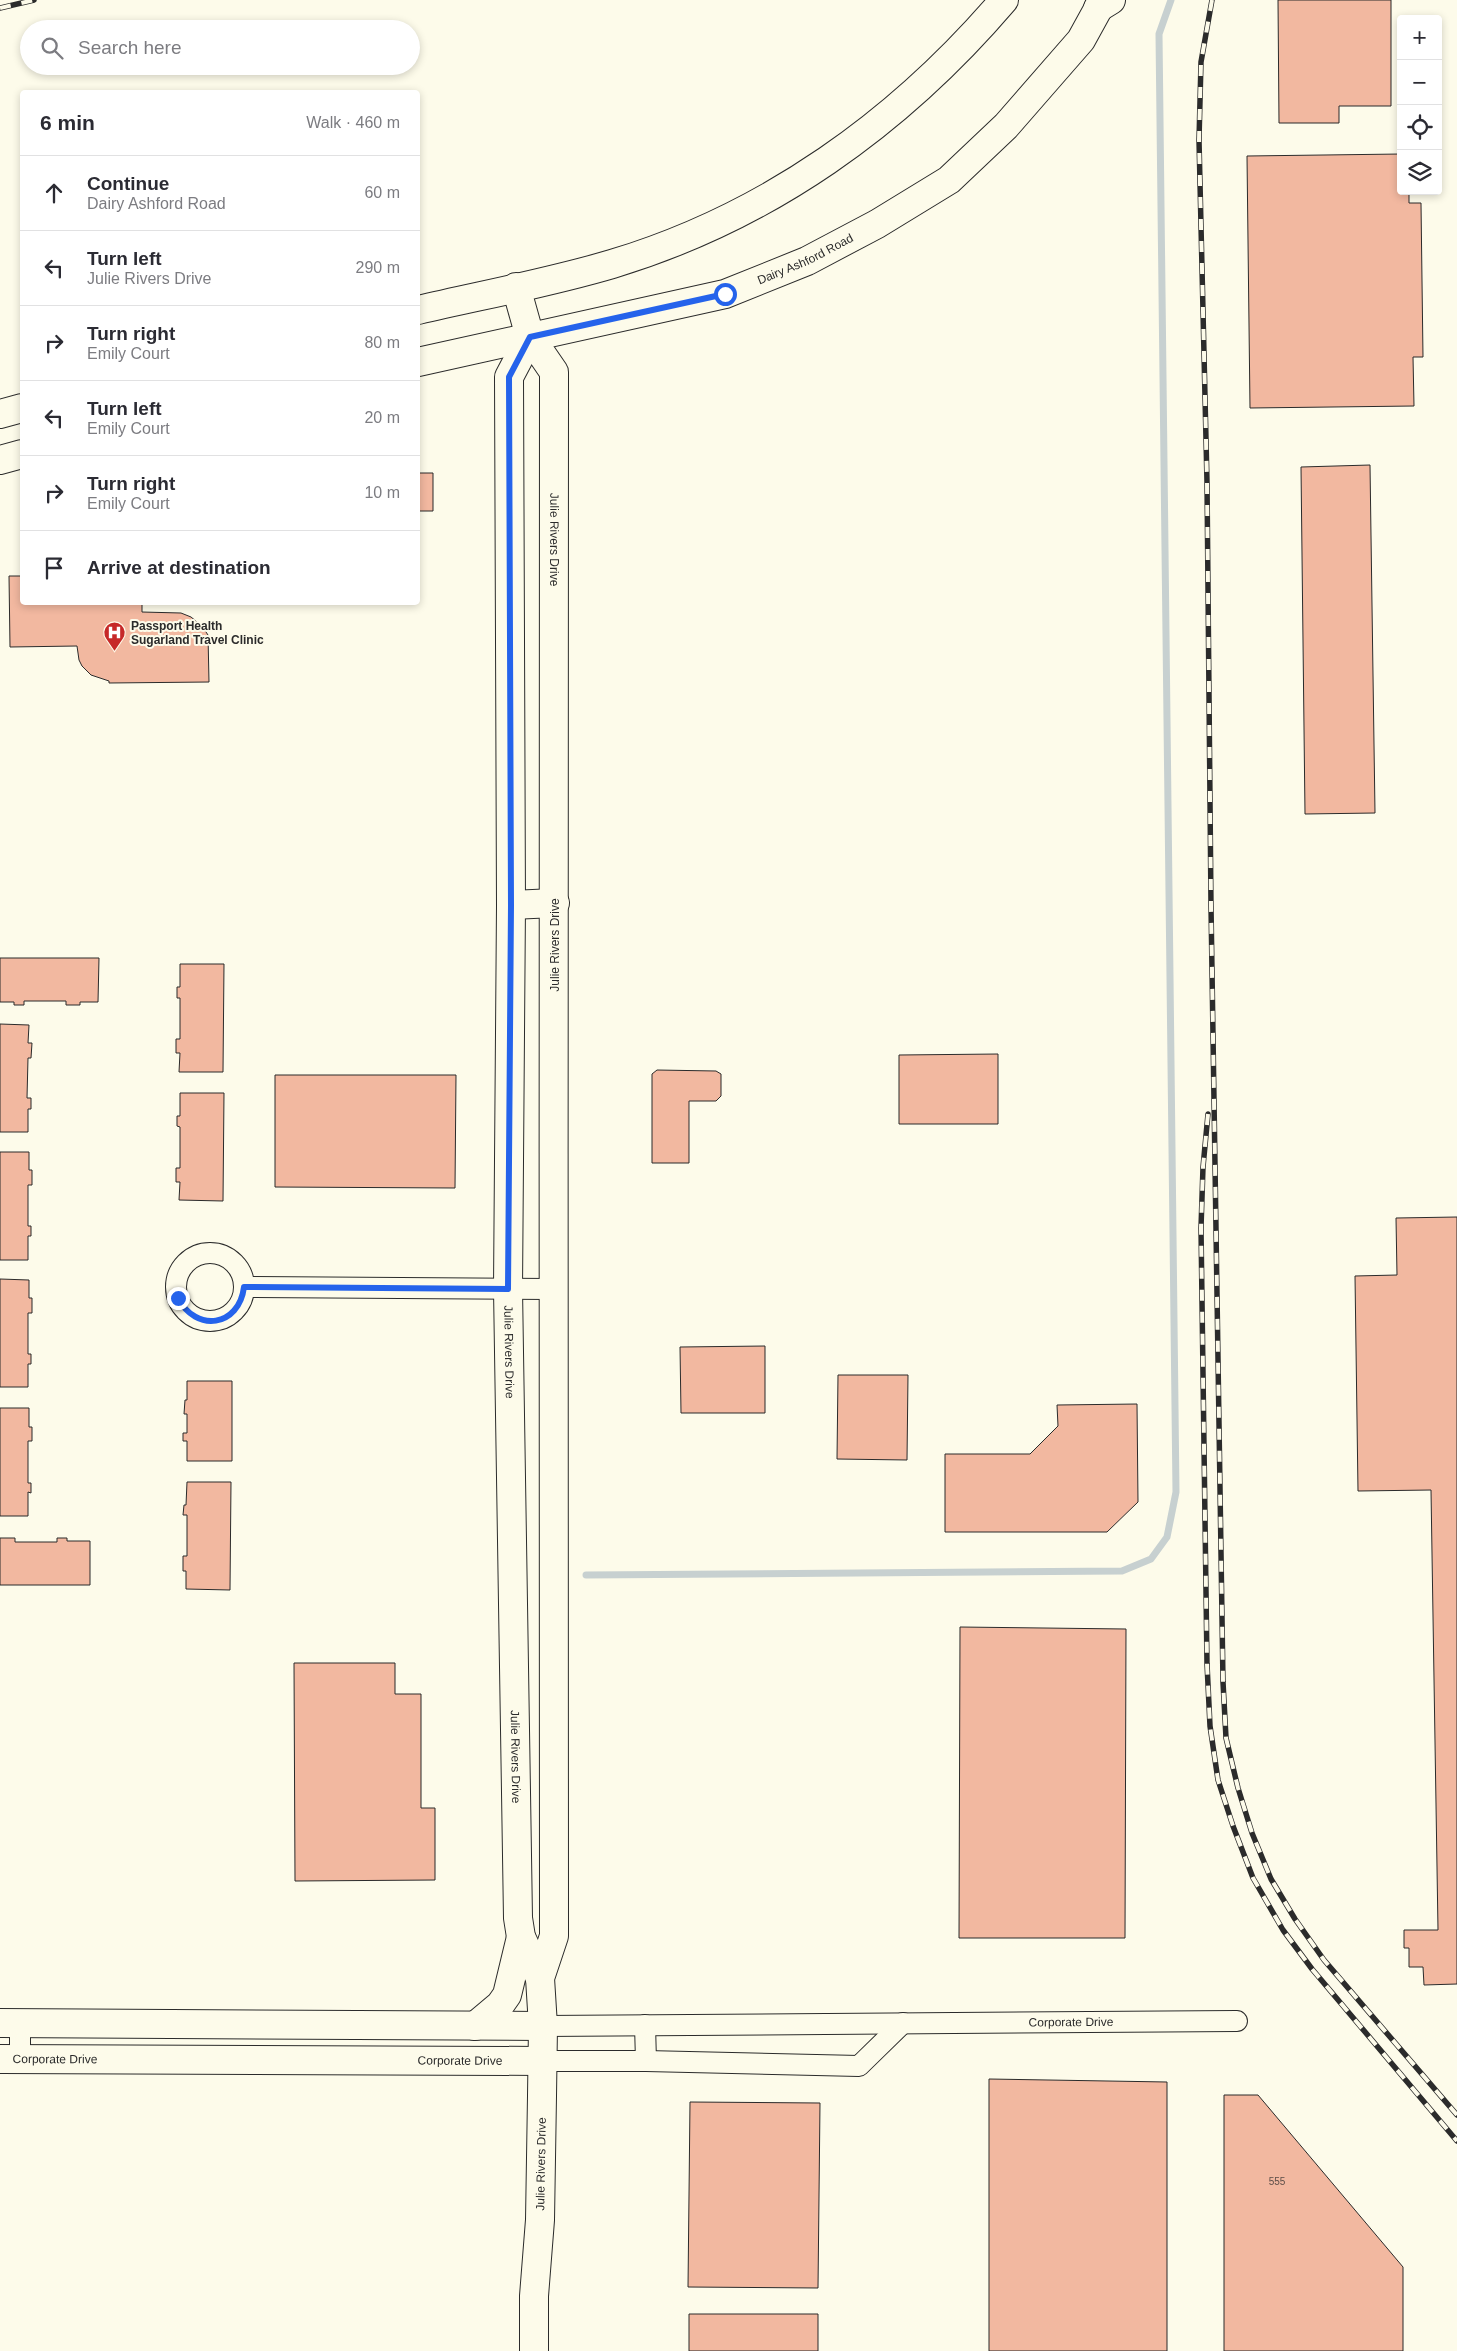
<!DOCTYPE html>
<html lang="en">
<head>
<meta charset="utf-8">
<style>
  body { margin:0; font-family:Helvetica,sans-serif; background:#f2f2f3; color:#2b2b33 }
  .controls { position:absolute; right:15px; top:15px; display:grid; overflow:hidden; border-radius:5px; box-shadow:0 2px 8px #0003 }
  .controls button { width:45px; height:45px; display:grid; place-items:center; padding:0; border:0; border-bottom:1px solid #e1e1e2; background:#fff; color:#2b2b33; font:25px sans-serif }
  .stop { position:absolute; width:15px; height:15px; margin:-11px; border:4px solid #2563eb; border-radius:50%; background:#fff }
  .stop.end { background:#2563eb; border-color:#fff; box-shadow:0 1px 5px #0008 }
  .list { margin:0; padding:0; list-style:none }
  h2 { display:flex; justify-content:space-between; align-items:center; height:65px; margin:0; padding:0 20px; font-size:21px }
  h2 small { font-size:16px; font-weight:400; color:#7c7c81 }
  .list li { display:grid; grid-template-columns:32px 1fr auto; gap:15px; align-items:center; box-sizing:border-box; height:75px; padding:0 20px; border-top:1px solid #e1e1e2 }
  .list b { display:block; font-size:19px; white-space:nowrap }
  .list p { margin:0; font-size:16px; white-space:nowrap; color:#7c7c81 }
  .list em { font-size:16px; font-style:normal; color:#7c7c81 }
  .icon { flex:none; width:28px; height:28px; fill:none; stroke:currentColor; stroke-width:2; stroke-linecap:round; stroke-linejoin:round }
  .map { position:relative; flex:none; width:1457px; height:2351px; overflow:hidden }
  .search { position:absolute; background:#fff; box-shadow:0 2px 8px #0003; left:20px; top:20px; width:400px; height:55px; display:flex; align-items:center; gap:12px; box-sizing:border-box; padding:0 18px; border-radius:28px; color:#7c7c81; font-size:19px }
  .panel { position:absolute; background:#fff; box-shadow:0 2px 8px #0003; left:20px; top:90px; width:400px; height:515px; border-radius:5px }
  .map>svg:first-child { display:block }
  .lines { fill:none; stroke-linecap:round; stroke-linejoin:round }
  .stream { stroke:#c7d0d0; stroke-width:7 }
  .building { fill:#f2b8a0; stroke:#2b2b2b }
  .street-casing { stroke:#2b2b2b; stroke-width:22 }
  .secondary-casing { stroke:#2b2b2b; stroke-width:30 }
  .primary-casing { stroke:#2b2b2b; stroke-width:30 }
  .street { stroke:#fdfbea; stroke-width:20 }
  .secondary { stroke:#fdfbea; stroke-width:28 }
  .primary { stroke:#fdfbea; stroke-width:28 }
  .rail-casing { stroke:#2b2b2b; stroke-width:5.5 }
  .rail { stroke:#fdfbea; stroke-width:4; stroke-dasharray:11; stroke-linecap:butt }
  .route { stroke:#2563eb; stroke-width:6 }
  .labels { text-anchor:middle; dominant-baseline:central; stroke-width:4; stroke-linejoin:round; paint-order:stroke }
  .number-label { font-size:10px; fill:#5d4e48 }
  .street-label { font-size:12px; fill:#2b2b2b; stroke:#fdfbea }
  .poi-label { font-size:12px; font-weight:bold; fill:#2b2b2b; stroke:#fdfbea; text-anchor:start }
</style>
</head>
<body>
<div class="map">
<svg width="1457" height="2351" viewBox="0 0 1457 2351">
  <rect width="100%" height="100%" fill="#fdfbea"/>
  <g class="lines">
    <path class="stream" d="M 586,1575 L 1122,1571 L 1151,1559 L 1167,1537 L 1176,1492 L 1159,34 L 1171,0"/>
  </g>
  <path class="building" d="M 1278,0 L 1391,0 L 1391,106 L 1339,106 L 1339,123 L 1279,123 Z
    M 1401,154 L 1401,191 L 1409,191 L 1409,203 L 1421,203 L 1423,357 L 1413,357 L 1414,406 L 1250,408 L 1247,156 Z
    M 1370,465 L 1375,813 L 1305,814 L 1301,467 Z
    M 418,473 L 433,473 L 433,511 L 418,511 Z
    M 9,576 L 22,576 L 22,602 L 142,602 L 142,612 L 181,613 L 191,617 L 202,626 L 208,635 L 209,682 L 109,683 L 109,681 L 91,675 L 82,666 L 79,660 L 77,646 L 10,647 Z
    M 0,958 L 99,958 L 98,1002 L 80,1002 L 80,1005 L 66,1005 L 66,1001 L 24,1001 L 24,1005 L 14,1005 L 14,1002 L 0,1002 Z
    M 180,964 L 224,964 L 223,1072 L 179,1072 L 180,1053 L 176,1053 L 176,1039 L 180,1039 L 180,998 L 177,998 L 177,987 L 180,987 Z
    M 0,1024 L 29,1025 L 28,1043 L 32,1043 L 31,1058 L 28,1058 L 27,1098 L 31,1098 L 31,1109 L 28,1109 L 28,1132 L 0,1132 Z
    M 998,1054 L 998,1124 L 899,1124 L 899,1055 Z
    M 657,1070 L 716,1071 L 721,1074 L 721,1096 L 716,1101 L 689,1101 L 689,1163 L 652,1163 L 652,1074 Z
    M 275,1075 L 456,1075 L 455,1188 L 275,1187 Z
    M 180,1093 L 224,1093 L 223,1201 L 179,1200 L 180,1182 L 176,1182 L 176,1168 L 180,1168 L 180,1127 L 177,1126 L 177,1116 L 180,1116 Z
    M 0,1152 L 29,1152 L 29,1170 L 32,1170 L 32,1185 L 28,1185 L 28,1226 L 31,1226 L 31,1236 L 28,1236 L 28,1260 L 0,1260 Z
    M 1457,1217 L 1457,1984 L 1424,1985 L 1423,1967 L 1409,1967 L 1409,1948 L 1404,1948 L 1404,1930 L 1438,1930 L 1431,1490 L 1358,1491 L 1355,1276 L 1397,1275 L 1396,1218 Z
    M 0,1279 L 29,1280 L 29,1298 L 32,1298 L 32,1313 L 28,1313 L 28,1354 L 31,1354 L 31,1364 L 28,1364 L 28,1387 L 0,1387 Z
    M 765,1346 L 765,1413 L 681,1413 L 680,1347 Z
    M 838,1375 L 908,1375 L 907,1460 L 837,1459 Z
    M 187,1381 L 232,1381 L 232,1461 L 187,1461 L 187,1441 L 183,1441 L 183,1433 L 187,1433 L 187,1414 L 184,1414 L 185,1400 L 187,1400 Z
    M 1137,1404 L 1138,1502 L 1107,1532 L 945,1532 L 945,1454 L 1030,1454 L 1058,1426 L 1057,1405 Z
    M 0,1408 L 29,1408 L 29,1427 L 32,1427 L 32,1441 L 28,1441 L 28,1483 L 31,1483 L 31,1493 L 28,1492 L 28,1516 L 0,1516 Z
    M 187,1482 L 231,1482 L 230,1590 L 186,1589 L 186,1571 L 183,1571 L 183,1556 L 187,1556 L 187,1515 L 183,1515 L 184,1505 L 186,1505 Z
    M 0,1538 L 15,1538 L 15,1542 L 57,1542 L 57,1538 L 67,1538 L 67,1541 L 90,1541 L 90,1585 L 0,1585 Z
    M 960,1627 L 1126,1629 L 1125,1938 L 959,1938 Z
    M 294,1663 L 395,1663 L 395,1694 L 421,1694 L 421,1808 L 435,1808 L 435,1880 L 295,1881 Z
    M 989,2079 L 1167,2082 L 1167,2351 L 989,2351 Z
    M 1224,2095 L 1258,2095 L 1403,2267 L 1403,2351 L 1224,2351 Z
    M 690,2102 L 820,2103 L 818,2288 L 688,2287 Z
    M 689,2314 L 818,2314 L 818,2351 L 689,2351 Z"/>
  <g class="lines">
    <defs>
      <g id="street">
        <circle cx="210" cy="1287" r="34"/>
        <path d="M 244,1287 L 553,1289"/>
        <path d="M 20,2023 L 20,2059"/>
        <path d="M 645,2025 L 646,2061"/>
        <path id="s1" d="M 543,2026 L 1237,2021"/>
        <path d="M 542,2061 L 646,2061 L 859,2066 L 903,2023"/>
      </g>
      <g id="secondary">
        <path id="s2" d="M 516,287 L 530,337 L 554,372 C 555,893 552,1415 554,1936 L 540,1978 L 543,2026 L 542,2096 L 540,2220 L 534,2296 L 534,2351"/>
        <path d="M 418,310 C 482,295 548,283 612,264 C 768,217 899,123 1004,0"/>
        <path id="s3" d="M 530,337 L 509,377 L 511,905 L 508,1289 L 518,1918 L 521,1937 L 540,1978"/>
        <path id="s4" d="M 418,362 L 725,294 L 807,261 L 877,224 L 949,180 L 1006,126 L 1081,40 L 1103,0"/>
        <path d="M 0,414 L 22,408"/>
        <path d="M 0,460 L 22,454"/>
        <path d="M 511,905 L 555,903"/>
        <path d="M 0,2023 L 543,2026"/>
        <path d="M 475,2026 L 500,2005 L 507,1995 L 521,1937"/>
        <path id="s5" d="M 0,2059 L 542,2061"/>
      </g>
      <path id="primary" d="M 1098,8 L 1111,0"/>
    </defs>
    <use href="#street" class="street-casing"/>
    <use href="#secondary" class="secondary-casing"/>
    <use href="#primary" class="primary-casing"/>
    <use href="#street" class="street"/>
    <use href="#secondary" class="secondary"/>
    <use href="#primary" class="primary"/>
    <defs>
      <path id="rail" d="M 1212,0 L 1201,62 L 1199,140 L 1207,482 L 1211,906 L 1223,1682 L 1226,1738 L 1238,1788 L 1252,1833 L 1271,1879 L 1295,1919 L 1324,1960 L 1457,2115
        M 0,8 L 34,0
        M 1208,1114 L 1203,1167 L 1201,1228 L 1207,1664 L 1210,1726 L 1218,1780 L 1233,1826 L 1253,1878 L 1283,1930 L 1312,1969 L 1457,2141"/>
    </defs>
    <use href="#rail" class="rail-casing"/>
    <use href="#rail" class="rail"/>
  </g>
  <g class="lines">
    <path class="route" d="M 178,1298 C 196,1333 239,1327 244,1287 L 508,1289 L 511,905 L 509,377 L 530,337 L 725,294"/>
  </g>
  <defs>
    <symbol id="hospital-pin" viewBox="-11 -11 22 30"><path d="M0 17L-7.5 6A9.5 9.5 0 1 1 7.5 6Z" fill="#c62828" stroke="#fdfbea"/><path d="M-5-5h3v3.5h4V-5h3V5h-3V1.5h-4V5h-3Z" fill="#fff"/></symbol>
  </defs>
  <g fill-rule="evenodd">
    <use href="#hospital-pin" x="102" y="620" width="25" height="34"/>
  </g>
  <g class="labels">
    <g class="number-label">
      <text x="1277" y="2181">555</text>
    </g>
    <g class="street-label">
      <text stroke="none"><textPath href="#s4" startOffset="402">Dairy Ashford Road</textPath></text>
      <text stroke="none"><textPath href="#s2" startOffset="262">Julie Rivers Drive</textPath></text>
      <text transform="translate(555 945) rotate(-90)">Julie Rivers Drive</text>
      <text stroke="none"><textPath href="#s3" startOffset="1020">Julie Rivers Drive</textPath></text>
      <text stroke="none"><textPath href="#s3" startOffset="1425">Julie Rivers Drive</textPath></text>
      <text stroke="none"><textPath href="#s1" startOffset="528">Corporate Drive</textPath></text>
      <text stroke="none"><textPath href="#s5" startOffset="55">Corporate Drive</textPath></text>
      <text stroke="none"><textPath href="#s5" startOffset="460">Corporate Drive</textPath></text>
      <text transform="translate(541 2164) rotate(-89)">Julie Rivers Drive</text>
    </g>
    <g class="poi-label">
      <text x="131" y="626">Passport Health<tspan x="131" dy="14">Sugarland Travel Clinic</tspan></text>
    </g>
  </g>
</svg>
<div class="controls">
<button>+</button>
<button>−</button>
<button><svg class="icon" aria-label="locate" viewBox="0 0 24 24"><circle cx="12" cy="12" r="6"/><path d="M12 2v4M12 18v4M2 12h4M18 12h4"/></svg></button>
<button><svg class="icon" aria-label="layers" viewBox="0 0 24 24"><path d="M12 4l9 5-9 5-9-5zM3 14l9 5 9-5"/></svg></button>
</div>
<div class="stop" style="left:725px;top:294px"></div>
<div class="stop end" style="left:178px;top:1298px"></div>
<div class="search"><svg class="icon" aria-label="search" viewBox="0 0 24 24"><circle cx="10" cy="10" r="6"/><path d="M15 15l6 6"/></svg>Search here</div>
<section class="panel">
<h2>6 min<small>Walk · 460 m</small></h2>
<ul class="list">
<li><svg class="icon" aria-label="ahead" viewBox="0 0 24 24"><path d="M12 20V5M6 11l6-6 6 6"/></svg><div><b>Continue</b><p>Dairy Ashford Road</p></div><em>60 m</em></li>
<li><svg class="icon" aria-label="left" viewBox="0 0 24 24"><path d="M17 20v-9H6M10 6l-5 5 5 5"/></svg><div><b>Turn left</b><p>Julie Rivers Drive</p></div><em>290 m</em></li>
<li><svg class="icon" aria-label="right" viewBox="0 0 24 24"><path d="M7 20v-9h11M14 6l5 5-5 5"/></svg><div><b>Turn right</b><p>Emily Court</p></div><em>80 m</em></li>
<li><svg class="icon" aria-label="left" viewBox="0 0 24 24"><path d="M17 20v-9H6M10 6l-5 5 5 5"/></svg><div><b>Turn left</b><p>Emily Court</p></div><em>20 m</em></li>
<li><svg class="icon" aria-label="right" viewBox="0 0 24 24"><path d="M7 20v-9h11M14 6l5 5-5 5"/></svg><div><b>Turn right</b><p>Emily Court</p></div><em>10 m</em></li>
<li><svg class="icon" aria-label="arrive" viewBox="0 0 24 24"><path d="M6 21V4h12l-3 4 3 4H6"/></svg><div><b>Arrive at destination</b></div></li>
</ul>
</section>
</div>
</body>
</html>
